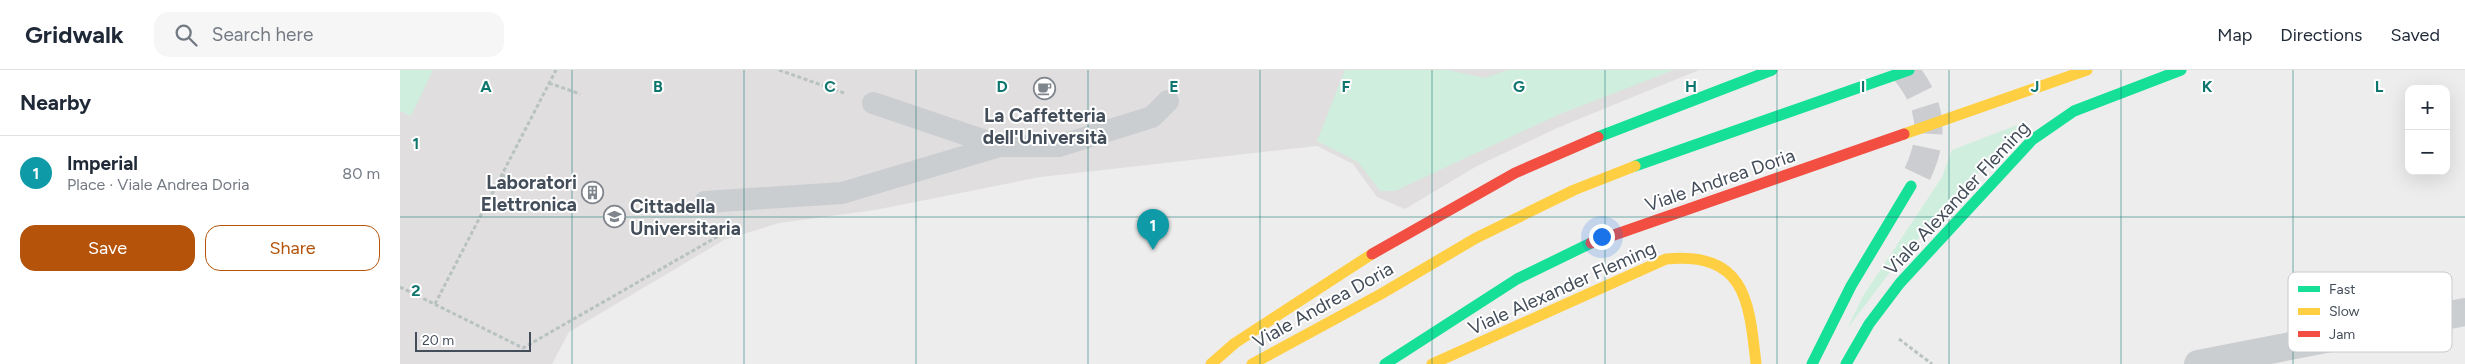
<!DOCTYPE html>
<html lang="en">
<head>
<meta charset="utf-8">
<style>
  body { margin:0; font-family:Figtree,sans-serif; background:#f6f6f7; color:#1f2937 }
  .controls { position:absolute; right:15px; top:15px; display:grid; overflow:hidden; border-radius:10px; box-shadow:0 5px 20px #0002 }
  .controls button { width:45px; height:45px; display:grid; place-items:center; padding:0; border:0; border-bottom:1px solid #e0e1e3; background:#fff; color:#1f2937; font:25px sans-serif }
  .scale { position:absolute; left:15px; bottom:12px; width:116px; box-sizing:border-box; padding-left:5px; border:2px solid #444e5a; border-top:0; font-size:14px; line-height:18px; white-space:nowrap; color:#444e5a; -webkit-text-stroke:4px #fff; paint-order:stroke }
  .you { position:absolute; left:1201px; top:166px; width:18px; height:18px; margin:-12px; border:4px solid #fff; border-radius:50%; background:#1a73e8; box-shadow:0 0 0 8px #1a73e833 }
  .badge { display:grid; place-items:center; width:32px; height:32px; border-radius:50%; background:#b45309; color:#fff; font-size:16px; font-weight:700 }
  .pin { position:absolute; translate:-50% -41px; filter:drop-shadow(0 1px 2px #0008) }
  .pin::after { content:''; position:absolute; top:26px; width:18px; height:15px; background:inherit; clip-path:polygon(0 0,100% 0,50% 100%) }
  .list { margin:0; padding:0; list-style:none }
  h2 { display:flex; justify-content:space-between; align-items:center; height:65px; margin:0; padding:0 20px; font-size:21px }
  h2 small { font-size:16px; font-weight:400; color:#747a83 }
  .list li { display:grid; grid-template-columns:32px 1fr auto; gap:15px; align-items:center; box-sizing:border-box; height:75px; padding:0 20px; border-top:1px solid #e0e1e3 }
  .list b { display:block; font-size:19px; white-space:nowrap }
  .list p { margin:0; font-size:16px; white-space:nowrap; color:#747a83 }
  .list em { font-size:16px; font-style:normal; color:#747a83 }
  .actions { display:flex; gap:10px; padding:15px 20px }
  .actions a { flex:1; padding:11px 0; border:1px solid #b45309; border-radius:15px; text-align:center; font-size:18px; color:#b45309 }
  .actions .main { background:#b45309; color:#fff }
  .icon { flex:none; width:28px; height:28px; fill:none; stroke:currentColor; stroke-width:2; stroke-linecap:round; stroke-linejoin:round }
  .map { position:relative; flex:none; width:2065px; height:294px; overflow:hidden }
  header { display:flex; align-items:center; gap:30px; box-sizing:border-box; height:70px; padding:0 25px; background:#fff; border-bottom:1px solid #e0e1e3 }
  header strong { font-size:24px }
  nav { display:flex; gap:28px; margin-inline-start:auto; font-size:18px }
  .search { width:350px; height:45px; background:#f6f6f7; display:flex; align-items:center; gap:12px; box-sizing:border-box; padding:0 18px; border-radius:15px; color:#747a83; font-size:19px }
  main { display:flex }
  aside { flex:1; background:#fff }
  .map>svg:first-child { display:block }
  .education { fill:#e0dedf }
  .green { fill:#d0eede }
  .lines { fill:none; stroke-linecap:round; stroke-linejoin:round }
  .secondary-tunnel { stroke:#cccdd0; stroke-width:28; stroke-dasharray:28 14; stroke-linecap:butt }
  .path { stroke:#b7c2c1; stroke-width:3; stroke-dasharray:4 2.5; stroke-linecap:butt }
  .lane { stroke:#cbced1; stroke-width:22 }
  .street { stroke:#cbced1; stroke-width:28 }
  .fast { stroke:#16e098; stroke-width:11 }
  .slow { stroke:#ffcf43; stroke-width:11 }
  .jam { stroke:#f24e42; stroke-width:11 }
  .grid { fill:none; stroke:#0f766e; stroke-width:1; stroke-opacity:0.55 }
  .labels { text-anchor:middle; dominant-baseline:central; stroke-width:4; stroke-linejoin:round; paint-order:stroke }
  .poi-label { font-size:19px; font-weight:bold; fill:#444e5a; stroke:#fff }
  .street-label { font-size:19px; fill:#444e5a; stroke:#fff }
  .key { fill:#fff; stroke:#c7cace; stroke-width:1 }
  .key-label { font-size:14px; fill:#444e5a }
  .grid-label { font-size:16px; text-anchor:middle; font-weight:bold; fill:#0f766e; stroke:#fff; stroke-width:4; stroke-linejoin:round; paint-order:stroke }
</style>
</head>
<body>
<header>
<strong>Gridwalk</strong>
<div class="search"><svg class="icon" aria-label="search" viewBox="0 0 24 24"><circle cx="10" cy="10" r="6"/><path d="M15 15l6 6"/></svg>Search here</div>
<nav><a>Map</a><a>Directions</a><a>Saved</a></nav>
</header>
<main>
<aside>
<h2>Nearby<small></small></h2>
<ul class="list">
<li><span class="badge" style="background:#0f9aa8">1</span><div><b>Imperial</b><p>Place · Viale Andrea Doria</p></div><em>80 m</em></li>
</ul>
<div class="actions"><a class="main">Save</a><a>Share</a></div>
</aside>
<div class="map">
<svg width="2065" height="294" viewBox="0 0 2065 294">
  <rect width="100%" height="100%" fill="#eeeded"/>
  <path class="education" d="M 0,0 L 1299,0 L 1157,58 L 1077,96 L 1005,139 L 977,127 L 953,94 L 917,76 L 640,107 L 475,140 L 379,153 L 324,170 L 169,262 L 152,294 L 0,294 Z"/>
  <path class="green" d="M 0,0 L 33,0 L 11,46 L 0,41 Z
    M 945,0 L 1048,0 L 1084,8 L 1108,0 L 1274,0 L 1160,44 L 995,121 L 980,121 L 958,92 L 917,71 Z
    M 1625,52 L 1500,189 L 1447,259 L 1463,226 L 1542,107 L 1552,80 Z"/>
  <g class="lines">
    <path class="secondary-tunnel" d="M 1504,0 C 1536,38 1535,74 1511,116"/>
    <path class="path" d="M 379,0 L 444,23
      M 149,13 L 180,24
      M 102,105 L 123,114
      M 0,217 L 123,278 L 322,164
      M 35,234 L 156,0
      M 1499,269 L 1532,294"/>
    <path class="lane" d="M 473,33 L 600,76
      M 305,132 L 442,123 L 600,76 L 659,76 L 752,47 L 768,31"/>
    <path class="street" d="M 1798,294 L 2065,242"/>
    <path class="fast" d="M 1198,67 L 1372,0
      M 1235,96 L 1509,0
      M 985,294 L 1117,209 L 1191,173
      M 1412,294 L 1451,216 L 1511,116
      M 1446,294 L 1469,254 L 1500,213 L 1632,70 L 1674,41 L 1781,0"/>
    <path class="slow" d="M 1504,64 L 1687,0
      M 811,294 L 835,273 L 972,184
      M 852,294 L 981,224 L 1076,168 L 1174,120 L 1235,96
      M 1032,294 L 1266,189 C 1345,182 1349,229 1356,294"/>
    <path class="jam" d="M 1191,173 L 1504,64
      M 972,184 L 1115,103 L 1198,67"/>
  </g>
  <path class="grid" d="M 172,0 L 172,294M 344,0 L 344,294M 516,0 L 516,294M 688,0 L 688,294M 860,0 L 860,294M 1032,0 L 1032,294M 1205,0 L 1205,294M 1377,0 L 1377,294M 1549,0 L 1549,294M 1721,0 L 1721,294M 1893,0 L 1893,294M 0,147 L 2065,147"/>
  <defs>
    <symbol id="cafe-ring" viewBox="-11 -11 22 22"><circle r="9.5" fill="#fff" stroke="#80868d" stroke-width="1.5"/><path d="M-5.5-4.5H6V0H3Q3 3.5 0 3.5H-2.5Q-5.5 3.5-5.5 0ZM3-3.2v2h1.7v-2ZM-6 4.5H4V6H-6Z" fill="#80868d"/></symbol>
    <symbol id="building-ring" viewBox="-11 -11 22 22"><circle r="9.5" fill="#fff" stroke="#80868d" stroke-width="1.5"/><path d="M-4-6H4V6H1V3H-1V6H-4ZM-2.5-4.3h1.7v1.8h-1.7ZM.8-4.3h1.7v1.8H.8ZM-2.5-1h1.7V.8h-1.7ZM.8-1h1.7V.8H.8Z" fill="#80868d"/></symbol>
    <symbol id="university-ring" viewBox="-11 -11 22 22"><circle r="9.5" fill="#fff" stroke="#80868d" stroke-width="1.5"/><path d="M0-5L7-2L0 1L-7-2ZM-4 1L0 2.5L4 1V4Q0 6-4 4Z" fill="#80868d"/></symbol>
  </defs>
  <g fill-rule="evenodd">
    <use href="#cafe-ring" x="632" y="6" width="25" height="25"/>
    <use href="#building-ring" x="180" y="110" width="25" height="25"/>
    <use href="#university-ring" x="202" y="134" width="25" height="25"/>
  </g>
  <g class="labels">
    <g class="poi-label">
      <text x="645" y="45">La Caffetteria<tspan x="645" dy="22">dell'Università</tspan></text>
      <text x="177" y="112" text-anchor="end">Laboratori<tspan x="177" dy="22">Elettronica</tspan></text>
      <text x="230" y="136" text-anchor="start">Cittadella<tspan x="230" dy="22">Universitaria</tspan></text>
    </g>
    <g class="street-label">
      <text transform="translate(1320 110) rotate(-19)">Viale Andrea Doria</text>
      <text transform="translate(1557 128) rotate(-47)">Viale Alexander Fleming</text>
      <text transform="translate(1162 218) rotate(-24)">Viale Alexander Fleming</text>
      <text transform="translate(923 235) rotate(-29)">Viale Andrea Doria</text>
    </g>
  </g>
  <rect x="1888" y="202" width="164" height="80" rx="8" class="key"/>
  <rect x="1898" y="216" width="22" height="6" fill="#16e098"/>
  <rect x="1898" y="238" width="22" height="7" fill="#ffcf43"/>
  <rect x="1898" y="261" width="22" height="6" fill="#f24e42"/>
  <g class="key-label">
    <text x="1929" y="224">Fast</text>
    <text x="1929" y="246">Slow</text>
    <text x="1929" y="269">Jam</text>
  </g>
  <g class="grid-label">
    <text x="86" y="22">A</text>
    <text x="258" y="22">B</text>
    <text x="430" y="22">C</text>
    <text x="602" y="22">D</text>
    <text x="774" y="22">E</text>
    <text x="946" y="22">F</text>
    <text x="1119" y="22">G</text>
    <text x="1291" y="22">H</text>
    <text x="1463" y="22">I</text>
    <text x="1635" y="22">J</text>
    <text x="1807" y="22">K</text>
    <text x="1979" y="22">L</text>
    <text x="16" y="79">1</text>
    <text x="16" y="226">2</text>
  </g>
</svg>
<div class="controls">
<button>+</button>
<button>−</button>
</div>
<div class="scale">20 m</div>
<div class="you"></div>
<div class="pin badge" style="left:753px;top:180px;background:#0f9aa8">1</div>
</div>
</main>
</body>
</html>
